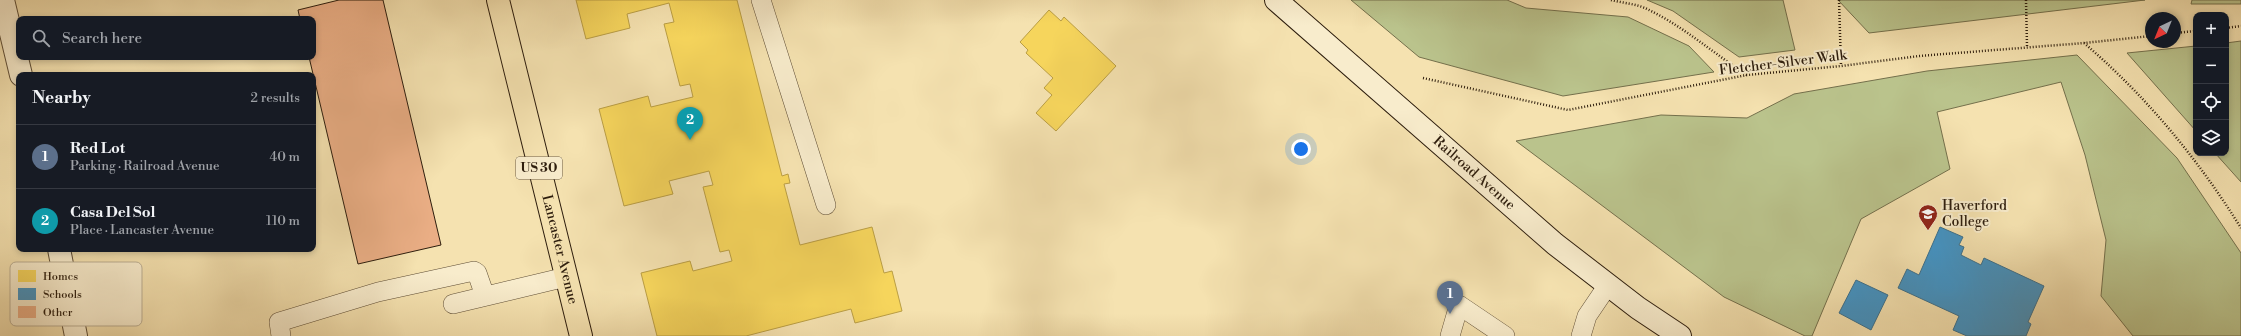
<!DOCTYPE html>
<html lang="en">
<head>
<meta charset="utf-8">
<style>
  body { margin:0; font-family:"Libre Bodoni",serif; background:#242831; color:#f1f3f6 }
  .controls { position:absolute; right:12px; top:12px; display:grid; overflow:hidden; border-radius:8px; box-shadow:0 2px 6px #0003 }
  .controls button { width:36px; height:36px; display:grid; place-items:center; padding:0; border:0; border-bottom:1px solid #363941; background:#171b24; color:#f1f3f6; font:20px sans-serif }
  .compass { position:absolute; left:2145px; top:12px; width:36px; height:36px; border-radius:50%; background:#171b24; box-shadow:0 2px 6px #0003; rotate:223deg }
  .you { position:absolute; left:1301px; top:149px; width:14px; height:14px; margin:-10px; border:3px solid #fff; border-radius:50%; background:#1a73e8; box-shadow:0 0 0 6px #1a73e833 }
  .badge { display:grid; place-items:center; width:26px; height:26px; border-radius:50%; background:#0b8043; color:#fff; font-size:13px; font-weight:700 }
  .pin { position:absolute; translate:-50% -33px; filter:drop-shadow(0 1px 2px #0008) }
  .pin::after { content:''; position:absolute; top:21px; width:14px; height:12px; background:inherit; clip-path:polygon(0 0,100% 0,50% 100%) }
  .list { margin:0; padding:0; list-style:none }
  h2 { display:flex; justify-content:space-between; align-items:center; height:52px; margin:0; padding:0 16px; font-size:17px }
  h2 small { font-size:13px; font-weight:400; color:#9ea1a6 }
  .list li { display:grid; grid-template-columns:26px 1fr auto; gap:12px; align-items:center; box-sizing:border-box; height:64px; padding:0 16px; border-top:1px solid #363941 }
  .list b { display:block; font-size:15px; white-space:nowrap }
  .list p { margin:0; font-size:13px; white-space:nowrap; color:#9ea1a6 }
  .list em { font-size:13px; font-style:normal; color:#9ea1a6 }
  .icon { flex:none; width:22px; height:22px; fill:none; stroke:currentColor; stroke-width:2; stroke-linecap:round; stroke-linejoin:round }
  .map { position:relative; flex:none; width:2241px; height:336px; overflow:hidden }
  .search { position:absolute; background:#171b24; box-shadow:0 2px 6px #0003; left:16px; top:16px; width:300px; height:44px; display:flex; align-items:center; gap:10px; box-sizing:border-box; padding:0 14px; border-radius:8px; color:#9ea1a6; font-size:15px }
  .panel { position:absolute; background:#171b24; box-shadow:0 2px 6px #0003; left:16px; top:72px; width:300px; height:180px; border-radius:8px }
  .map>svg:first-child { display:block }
  .green { fill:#bac38c; stroke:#74704c }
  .homes { fill:#f6d55c; stroke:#ba9e44 }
  .schools { fill:#4393c3; stroke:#3c708c }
  .building { fill:#eaae85; stroke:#2d1d0d }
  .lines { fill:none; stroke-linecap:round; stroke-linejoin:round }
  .lane-casing { stroke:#5f4e36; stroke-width:20 }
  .street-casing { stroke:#5f4e36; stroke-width:24 }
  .secondary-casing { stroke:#2d1d0d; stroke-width:24 }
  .highway-casing { stroke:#2d1d0d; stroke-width:24 }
  .path { stroke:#2d1d0d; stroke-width:2.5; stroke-dasharray:1 2; stroke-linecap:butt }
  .lane { stroke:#f8eccc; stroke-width:19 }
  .street { stroke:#f8eccc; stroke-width:22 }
  .secondary { stroke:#f8eccc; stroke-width:22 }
  .highway { stroke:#f5e2b0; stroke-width:22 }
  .labels { text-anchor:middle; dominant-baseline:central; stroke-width:4; stroke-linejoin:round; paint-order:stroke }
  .shield { fill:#f8eccc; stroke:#6a5b46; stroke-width:1 }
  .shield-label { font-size:13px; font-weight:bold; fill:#2d1d0d }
  .street-label { font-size:14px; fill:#2d1d0d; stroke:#f8eccc }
  .poi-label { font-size:14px; fill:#2d1d0d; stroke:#f8eccc; text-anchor:start }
  .key { fill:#f8eccc; stroke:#bbae93; stroke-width:1 }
  .key-label { font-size:11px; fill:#2d1d0d }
</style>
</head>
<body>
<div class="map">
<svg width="2241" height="336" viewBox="0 0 2241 336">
  <rect width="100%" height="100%" fill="#f5e2b0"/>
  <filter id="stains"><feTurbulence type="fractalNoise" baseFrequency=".005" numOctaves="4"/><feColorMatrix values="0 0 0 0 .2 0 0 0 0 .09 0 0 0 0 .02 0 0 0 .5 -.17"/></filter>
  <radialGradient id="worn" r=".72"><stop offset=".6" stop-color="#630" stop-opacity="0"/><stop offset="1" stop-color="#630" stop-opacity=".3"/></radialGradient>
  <path class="green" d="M 1351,0 L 1507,0 L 1526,8 L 1628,17 L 1689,46 L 1714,72 L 1563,96 L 1419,57 Z
    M 1647,0 L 1783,0 L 1795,50 L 1739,57 L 1673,11 Z
    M 1838,0 L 2145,0 L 1869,33 Z
    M 2192,0 L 2241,0 L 2241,4 L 2191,4 Z
    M 2241,41 L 2241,182 L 2215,153 L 2226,153 L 2226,43 Z
    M 2196,46 L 2196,131 L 2127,53 Z
    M 2077,55 L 2177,158 L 2241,253 L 2241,336 L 2133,336 L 2101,296 L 2106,240 L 2085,155 L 2061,82 L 1937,112 L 1950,169 L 1861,219 L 1812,336 L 1805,336 L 1724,297 L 1516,141 L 1661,115 L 1747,118 L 1794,94 L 1927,71 Z"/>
  <path class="homes" d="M 576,0 L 737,0 L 782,176 L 788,174 L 790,183 L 784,184 L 800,245 L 872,227 L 884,273 L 892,271 L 902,311 L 855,323 L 851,309 L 746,336 L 657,336 L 641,273 L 690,261 L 693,271 L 732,261 L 729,250 L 720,252 L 703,187 L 713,185 L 709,171 L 669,181 L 673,194 L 624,206 L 599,109 L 648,96 L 651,107 L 693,97 L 690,84 L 680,86 L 664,24 L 674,22 L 669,3 L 627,14 L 630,28 L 586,39 Z
    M 1049,10 L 1061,21 L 1064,17 L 1116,66 L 1056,131 L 1036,113 L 1052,95 L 1044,88 L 1053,78 L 1026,53 L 1028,50 L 1020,42 Z"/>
  <path class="schools" d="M 1940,227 L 1963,237 L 1959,245 L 1964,247 L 1961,255 L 1981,265 L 1984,258 L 2044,286 L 2028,322 L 2031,324 L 2026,336 L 1967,336 L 1953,330 L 1959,316 L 1898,288 L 1907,269 L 1919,275 Z
    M 1856,280 L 1888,295 L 1871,330 L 1839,313 Z"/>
  <path class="building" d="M 339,0 L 383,0 L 441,245 L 358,264 L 309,57 L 313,57 L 313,19 L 300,19 L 298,10 Z"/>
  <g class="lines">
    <defs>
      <path id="lane" d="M 761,0 L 826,205
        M 453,304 L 566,277
        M 281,336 L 279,322 L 289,319 L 378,292 L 474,271 L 477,273 L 485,296
        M 1450,336 L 1459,305 L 1505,336
        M 1581,336 L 1587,316 L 1608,285"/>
      <path id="street" d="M 3,0 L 21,75
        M 59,249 L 76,336"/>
      <g id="secondary">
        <path id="s1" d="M 1276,0 L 1555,244 L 1638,308 L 1680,336"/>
      </g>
      <g id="highway">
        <path id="s2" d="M 498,0 L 581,336"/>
      </g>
    </defs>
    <use href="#lane" class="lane-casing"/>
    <use href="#street" class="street-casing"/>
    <use href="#secondary" class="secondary-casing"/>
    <use href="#highway" class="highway-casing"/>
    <path class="path" d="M 1611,0 C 1623,3 1637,4 1647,9 C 1683,26 1713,53 1747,75
      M 1839,0 L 1841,66
      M 2026,0 L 2027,46
      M 2226,28 L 2241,26
      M 2175,33 L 2196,31
      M 2084,43 C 2146,96 2198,159 2241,228
      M 1423,78 L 1568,110 L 1747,75 L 1841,66 L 1919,56 L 2084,43 L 2151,36"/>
    <use href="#lane" class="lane"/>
    <use href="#street" class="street"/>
    <use href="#secondary" class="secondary"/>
    <use href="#highway" class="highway"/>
  </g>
  <defs>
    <symbol id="university-pin" viewBox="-11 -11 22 30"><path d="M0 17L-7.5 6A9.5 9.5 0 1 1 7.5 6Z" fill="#8f2418" stroke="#f8eccc"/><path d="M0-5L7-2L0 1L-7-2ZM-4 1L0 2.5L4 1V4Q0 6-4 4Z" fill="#fff"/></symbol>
  </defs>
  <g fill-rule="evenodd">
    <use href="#university-pin" x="1917" y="203" width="22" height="30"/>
  </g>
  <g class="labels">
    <rect class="shield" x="516" y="157" width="46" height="22" rx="3"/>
    <g class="shield-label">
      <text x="539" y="168">US 30</text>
    </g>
    <g class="street-label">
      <text transform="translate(1783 63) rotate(-7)">Fletcher-Silver Walk</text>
      <text stroke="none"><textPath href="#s1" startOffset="263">Railroad Avenue</textPath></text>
      <text stroke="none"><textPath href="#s2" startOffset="257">Lancaster Avenue</textPath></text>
    </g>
    <g class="poi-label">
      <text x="1942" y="206">Haverford<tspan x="1942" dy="16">College</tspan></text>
    </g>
  </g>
  <rect x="10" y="262" width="132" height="64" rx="6" class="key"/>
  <rect x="18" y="270" width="18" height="12" fill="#f6d55c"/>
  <rect x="18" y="288" width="18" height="12" fill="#4393c3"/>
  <rect x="18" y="306" width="18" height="12" fill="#eaae85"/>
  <g class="key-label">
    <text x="43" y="280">Homes</text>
    <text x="43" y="298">Schools</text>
    <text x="43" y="316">Other</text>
  </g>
  <rect width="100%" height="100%" filter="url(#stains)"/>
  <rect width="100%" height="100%" fill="url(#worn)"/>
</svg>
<div class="controls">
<button>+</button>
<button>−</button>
<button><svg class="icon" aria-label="locate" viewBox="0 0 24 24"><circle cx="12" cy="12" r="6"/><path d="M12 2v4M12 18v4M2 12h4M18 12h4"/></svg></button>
<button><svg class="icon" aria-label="layers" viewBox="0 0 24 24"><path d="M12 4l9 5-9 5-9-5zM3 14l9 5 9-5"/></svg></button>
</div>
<svg class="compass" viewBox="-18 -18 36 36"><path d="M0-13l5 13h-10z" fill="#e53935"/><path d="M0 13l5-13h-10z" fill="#9ea1a6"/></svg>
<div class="you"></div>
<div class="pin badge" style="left:1450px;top:314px;background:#5c6f8a">1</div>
<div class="pin badge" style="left:690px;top:140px;background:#0f9aa8">2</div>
<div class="search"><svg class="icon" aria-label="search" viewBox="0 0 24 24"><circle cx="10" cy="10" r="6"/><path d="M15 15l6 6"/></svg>Search here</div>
<section class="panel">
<h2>Nearby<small>2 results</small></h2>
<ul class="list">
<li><span class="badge" style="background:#5c6f8a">1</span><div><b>Red Lot</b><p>Parking · Railroad Avenue</p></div><em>40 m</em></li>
<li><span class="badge" style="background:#0f9aa8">2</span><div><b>Casa Del Sol</b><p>Place · Lancaster Avenue</p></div><em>110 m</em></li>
</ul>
</section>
</div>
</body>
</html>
